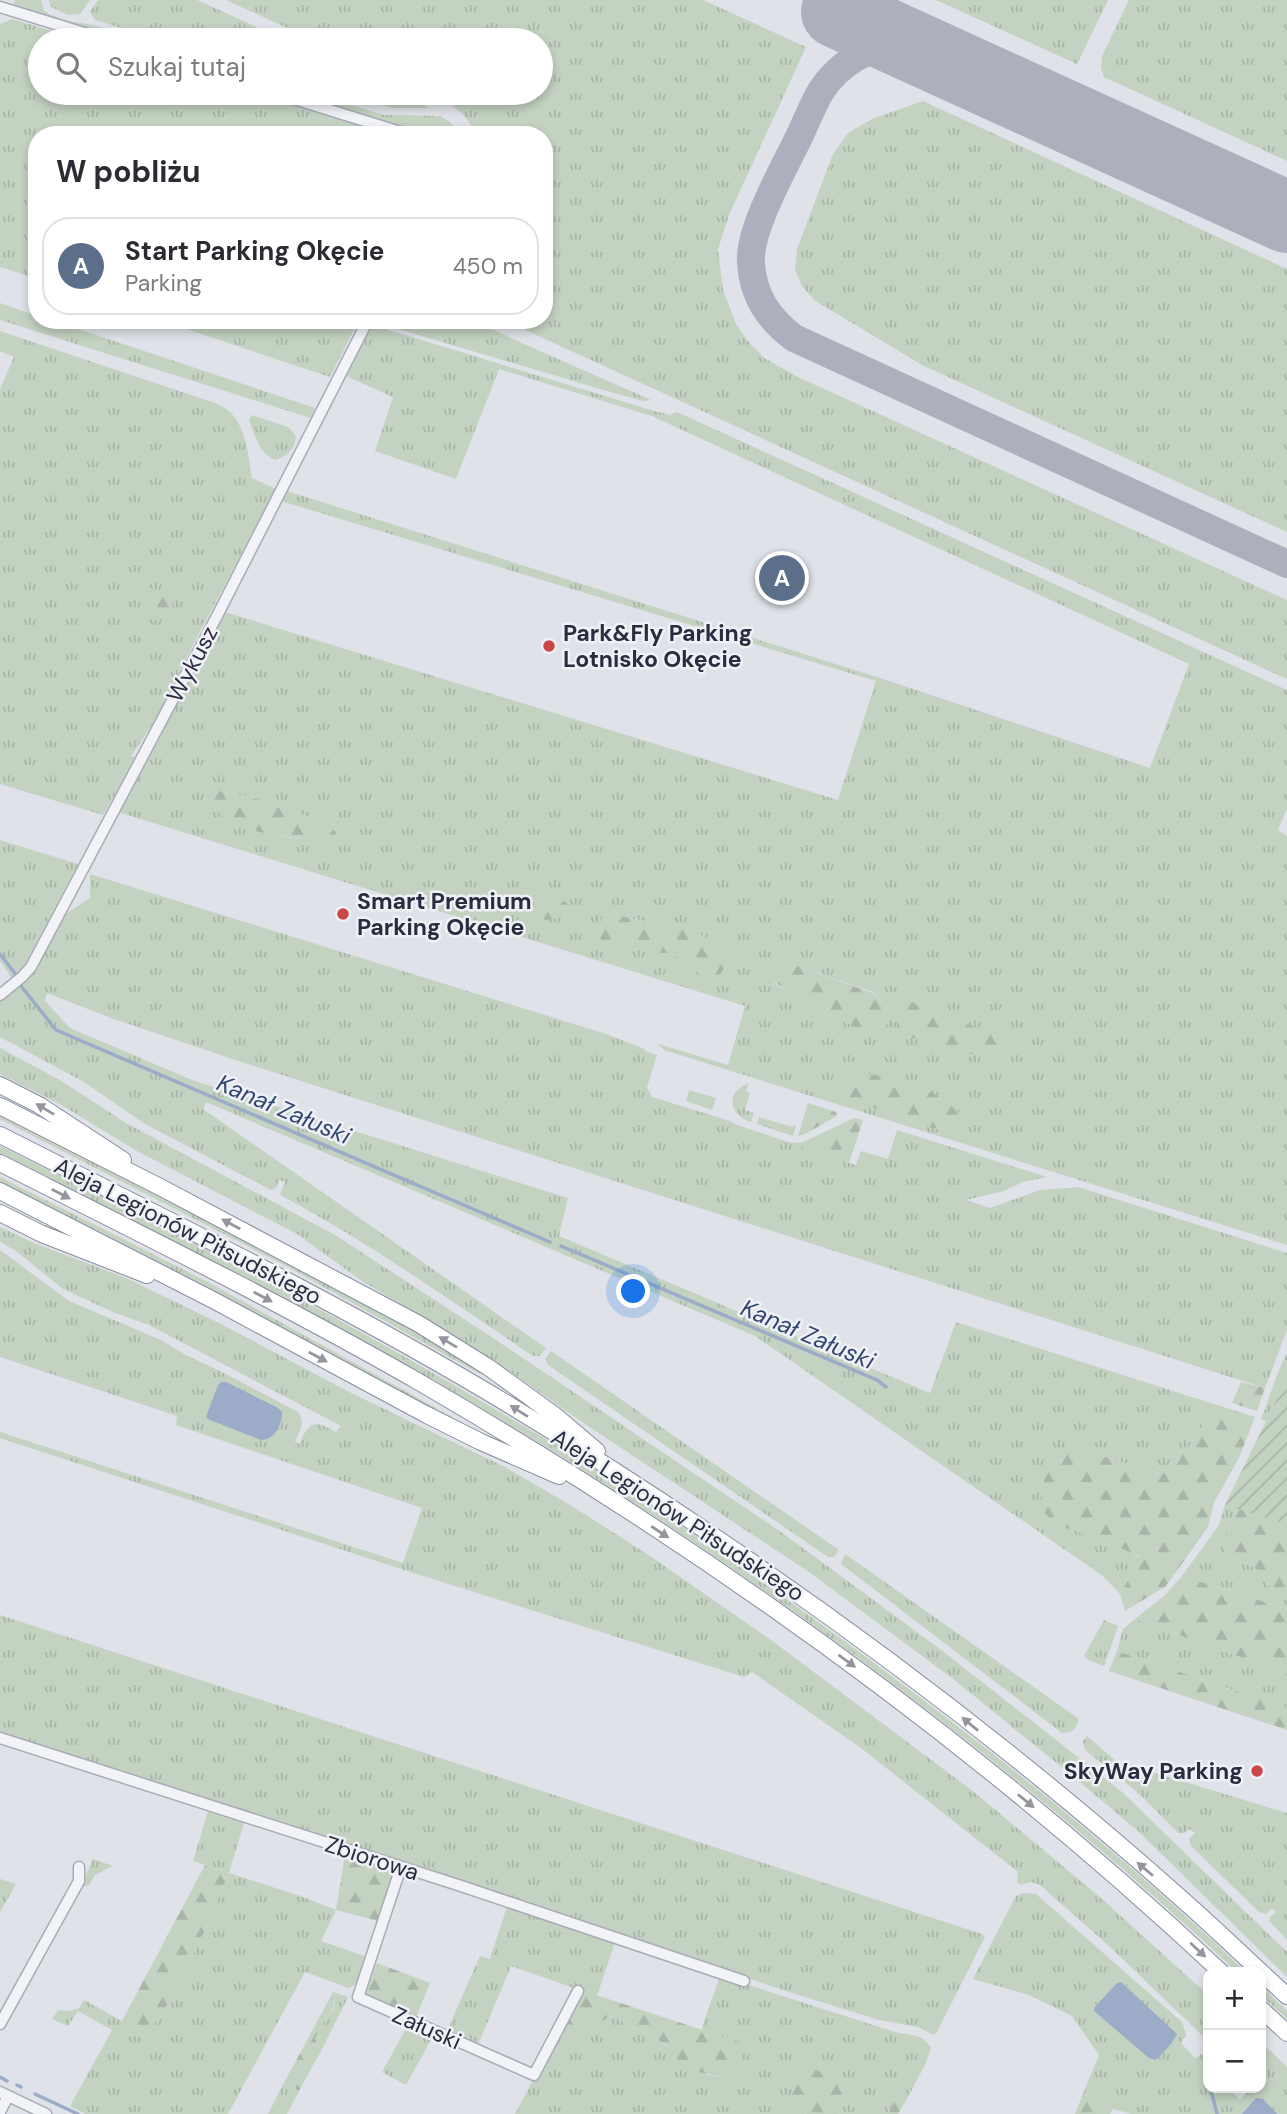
<!DOCTYPE html>
<html lang="pl">
<head>
<meta charset="utf-8">
<style>
  body { margin:0; font-family:"DM Sans",sans-serif; background:#f7f7f7; color:#2b2b33 }
  .controls { position:absolute; right:21px; bottom:21px; display:grid; overflow:hidden; border-radius:14px; box-shadow:0 4px 10px #0003 }
  .controls button { width:63px; height:63px; display:grid; place-items:center; padding:0; border:0; border-bottom:2px solid #e1e1e2; background:#fff; color:#2b2b33; font:35px sans-serif }
  .you { position:absolute; left:634px; top:1292px; width:24px; height:24px; margin:-18px; border:5px solid #fff; border-radius:50%; background:#1a73e8; box-shadow:0 0 0 10px #1a73e833 }
  .badge { display:grid; place-items:center; width:46px; height:46px; border-radius:50%; background:#cb4649; color:#fff; font-size:23px; font-weight:700 }
  .pin { position:absolute; translate:-50% -50%; border:4px solid #fff; box-shadow:0 2px 7px #0006 }
  .list { margin:0; padding:0; list-style:none }
  h2 { display:flex; justify-content:space-between; align-items:center; height:91px; margin:0; padding:0 28px; font-size:30px }
  h2 small { font-size:23px; font-weight:400; color:#7c7c81 }
  .list li { display:grid; grid-template-columns:46px 1fr auto; gap:21px; align-items:center; box-sizing:border-box; height:98px; margin:0 14px 14px; padding:0 14px; border:2px solid #e1e1e2; border-radius:28px }
  .list b { display:block; font-size:26px; white-space:nowrap }
  .list p { margin:0; font-size:23px; white-space:nowrap; color:#7c7c81 }
  .list em { font-size:23px; font-style:normal; color:#7c7c81 }
  .icon { flex:none; width:38px; height:38px; fill:none; stroke:currentColor; stroke-width:2; stroke-linecap:round; stroke-linejoin:round }
  .map { position:relative; flex:none; width:1287px; height:2114px; overflow:hidden }
  .search { position:absolute; background:#fff; box-shadow:0 4px 10px #0003; left:28px; top:28px; width:525px; height:77px; display:flex; align-items:center; gap:18px; box-sizing:border-box; padding:0 24px; border-radius:38px; color:#7c7c81; font-size:26px }
  .panel { position:absolute; background:#fff; box-shadow:0 4px 10px #0003; left:28px; top:126px; width:525px; height:203px; border-radius:28px }
  .map>svg:first-child { display:block }
  .grass { fill:url(#grass-tufts); fill-rule:evenodd }
  .forest { fill:url(#forest-firs) }
  .garden { fill:url(#garden-furrows) }
  .water { fill:#9babc8 }
  .lines { fill:none; stroke-linecap:round; stroke-linejoin:round }
  .stream { stroke:#9babc8; stroke-width:3.5 }
  .taxiway { stroke:#acb0bc; stroke-width:28 }
  .runway { stroke:#acb0bc; stroke-width:72 }
  .minor-casing { stroke:#a8acb5; stroke-width:13 }
  .highway-casing { stroke:#878d9f; stroke-width:18 }
  .minor { stroke:#f2f3f7; stroke-width:10 }
  .highway { stroke:#fff; stroke-width:16 }
  .oneway { fill:#94969f }
  .poi-dot { fill:#cb4649; stroke:#eff1f6; stroke-width:2.5 }
  .labels { text-anchor:middle; dominant-baseline:central; stroke-width:5; stroke-linejoin:round; paint-order:stroke }
  .poi-label { font-size:23px; font-weight:bold; fill:#282e3f; stroke:#eff1f6; text-anchor:start }
  .street-label { font-size:23px; fill:#282e3f; stroke:#eff1f6 }
  .water-label { font-size:24px; font-style:italic; fill:#334772; stroke:#eff1f6 }
</style>
</head>
<body>
<div class="map">
<svg width="1287" height="2114" viewBox="0 0 1287 2114">
  <defs>
    <pattern id="grass-tufts" width="24" height="20" patternUnits="userSpaceOnUse" patternTransform="scale(1.75)"><rect width="24" height="20" fill="#c3d2c1"/><path d="M3 7l-1-3M5 7V3M7 7l1-3M15 17l-1-3M17 17v-4M19 17l1-3" fill="none" stroke="#a8b5a7"/></pattern>
    <pattern id="forest-firs" width="22" height="20" patternUnits="userSpaceOnUse" patternTransform="scale(1.75)"><rect width="22" height="20" fill="#c3d2c1"/><path d="M5 1l3.5 6h-7zM16 11l3.5 6h-7z" fill="#a8b5a7"/></pattern>
    <pattern id="garden-furrows" width="10" height="10" patternUnits="userSpaceOnUse" patternTransform="scale(1.75)"><rect width="10" height="10" fill="#c3d2c1"/><path d="M-1 1l2-2M0 10L10 0M9 11l2-2" fill="none" stroke="#a8b5a7"/></pattern>
  </defs>
  <rect width="100%" height="100%" fill="#dfe2e8"/>
  <path class="grass" d="M 15,0 L 41,0 L 44,10 L 49,14 L 68,21 L 93,25 L 142,40 L 124,40 L 30,12 L 13,4 Z
    M 49,0 L 90,0 L 80,14 L 68,15 L 51,7 Z
    M 98,0 L 197,0 L 285,40 L 161,40 L 95,20 L 90,12 Z
    M 226,0 L 703,0 L 806,47 L 729,215 L 718,249 L 723,290 L 736,324 L 746,339 L 764,358 L 798,377 L 1287,600 L 1287,679 L 521,328 L 509,320 L 544,320 L 544,135 L 477,135 C 466,114 451,102 429,93 L 541,93 L 541,40 L 313,40 Z
    M 936,0 L 1108,0 L 1077,64 Z
    M 1129,0 L 1287,0 L 1287,161 L 1104,77 L 1101,68 L 1102,56 Z
    M 12,19 L 82,40 L 40,40 L 40,93 L 253,93 L 383,133 L 382,135 L 37,135 L 37,279 L 0,267 L 0,24 Z
    M 292,93 L 311,93 L 384,115 L 440,116 L 450,122 L 460,135 L 427,135 Z
    M 334,93 L 402,93 L 429,108 L 393,108 Z
    M 923,101 L 1287,269 L 1287,532 L 922,365 L 814,300 L 802,286 L 795,269 L 797,249 L 833,154 L 848,133 L 872,119 Z
    M 0,303 L 37,316 L 37,320 L 51,320 L 315,408 L 311,418 L 0,320 Z
    M 159,320 L 359,320 L 330,377 Z
    M 374,320 L 380,320 L 382,328 L 654,411 L 670,415 L 677,412 L 1287,690 L 1287,808 L 1278,830 L 1287,836 L 1287,1245 L 664,1050 L 658,1044 L 728,1065 L 745,1006 L 118,812 L 149,758 L 225,612 L 838,800 L 876,681 L 281,501 L 287,491 L 877,677 L 1150,768 L 1189,664 L 652,416 L 499,369 L 456,479 L 375,451 L 393,397 L 346,376 ZM 241,826 L 336,832 L 336,833 L 328,842 L 284,837 ZM 520,901 L 568,904 L 539,911 ZM 616,915 L 694,932 L 719,976 L 699,974 L 689,961 L 670,953 L 652,953 L 605,943 ZM 792,964 L 873,992 L 890,1009 L 833,1018 L 811,1002 L 778,986 L 773,981 ZM 911,1002 L 932,1042 L 908,1037 ZM 842,1097 L 960,1133 L 917,1125 L 892,1113 Z
    M 389,320 L 484,320 L 495,330 L 515,340 L 651,400 L 643,401 L 607,391 L 395,328 Z
    M 0,331 L 215,403 C 219,405 226,408 230,412 C 247,429 248,456 252,478 L 276,489 L 196,639 L 156,719 L 131,756 L 136,758 L 103,815 L 0,784 L 0,389 L 14,357 L 0,351 Z
    M 252,415 L 288,427 L 296,436 C 294,450 289,455 275,460 C 259,453 255,436 249,420 Z
    M 0,840 L 78,864 L 25,964 L 23,974 L 13,980 L 0,961 Z
    M 90,874 L 606,1034 L 645,1049 L 645,1051 L 657,1055 L 647,1087 L 652,1097 L 730,1121 L 737,1125 L 792,1143 L 803,1142 L 802,1148 L 856,1165 L 861,1151 L 888,1159 L 897,1130 L 1047,1177 L 1023,1182 L 1004,1191 L 966,1200 L 990,1208 L 1040,1190 L 1078,1187 L 1287,1253 L 1287,1330 L 1265,1388 L 238,1061 L 111,1018 L 47,993 L 45,1001 L 70,1028 L 192,1080 L 568,1198 L 559,1236 L 930,1393 L 956,1322 L 1217,1405 L 1191,1444 L 1162,1474 L 1065,1445 L 1058,1525 C 1082,1533 1128,1543 1144,1563 L 1131,1575 L 1120,1594 L 1103,1576 L 755,1336 L 206,1102 L 203,1109 L 546,1348 L 540,1356 L 533,1356 C 451,1301 370,1243 282,1196 L 280,1194 L 285,1182 L 279,1180 L 276,1188 L 271,1190 L 145,1124 L 84,1082 L 0,1037 L 0,1000 L 26,979 L 42,959 L 66,914 L 90,898 Z
    M 0,1048 L 60,1080 L 126,1123 L 335,1235 L 490,1336 L 781,1532 L 940,1649 L 1121,1791 L 1287,1952 L 1287,1977 L 1138,1831 L 1064,1769 L 952,1678 L 809,1572 L 585,1424 L 489,1357 L 362,1281 L 297,1234 L 137,1151 L 63,1106 L 0,1074 Z
    M 748,1084 L 746,1091 L 750,1093 L 745,1110 L 754,1113 L 751,1122 C 730,1116 724,1092 748,1084 Z
    M 689,1090 L 716,1098 L 712,1110 L 686,1101 Z
    M 0,1114 L 286,1260 L 451,1351 L 481,1372 L 480,1374 L 284,1265 L 0,1119 Z
    M 759,1117 L 793,1127 L 794,1125 L 796,1126 L 793,1136 L 757,1124 Z
    M 0,1146 C 97,1194 194,1242 289,1293 C 384,1344 478,1398 570,1454 C 654,1505 734,1562 814,1619 C 965,1728 1111,1844 1246,1972 L 1237,1972 C 1033,1781 808,1612 572,1463 C 388,1348 194,1251 0,1153 Z
    M 0,1177 L 206,1281 L 454,1418 L 446,1416 L 398,1392 L 203,1286 L 0,1183 Z
    M 0,1227 L 34,1243 L 126,1278 L 219,1323 L 351,1393 L 505,1467 L 575,1508 L 650,1556 L 771,1640 L 974,1792 L 1102,1899 L 1208,1995 L 1208,2041 L 1108,1945 L 1040,1885 L 1031,1882 L 1020,1885 L 1017,1882 L 1018,1872 L 861,1748 L 752,1672 L 744,1677 L 401,1569 L 0,1438 L 0,1432 L 403,1563 L 422,1508 L 176,1425 L 177,1416 L 0,1357 L 0,1250 L 69,1301 L 161,1340 L 186,1355 L 228,1375 L 298,1412 C 306,1422 300,1431 295,1441 L 299,1444 C 310,1421 313,1419 336,1432 L 341,1426 L 149,1325 L 115,1313 L 74,1294 L 63,1289 L 16,1251 L 0,1242 Z
    M 551,1351 L 839,1550 L 834,1557 L 828,1557 L 548,1365 L 545,1359 Z
    M 1287,1353 L 1287,1378 L 1266,1421 L 1261,1419 C 1270,1397 1276,1374 1287,1353 Z
    M 1225,1505 L 1240,1509 L 1224,1537 L 1226,1553 L 1258,1570 L 1268,1585 L 1287,1598 L 1287,1609 L 1182,1576 L 1219,1525 Z
    M 845,1554 L 1079,1719 L 1076,1727 L 1071,1732 L 1062,1733 L 841,1564 Z
    M 0,1615 L 982,1934 L 985,1937 L 937,2032 L 933,2035 L 918,2027 L 879,2020 L 808,1998 L 0,1733 Z
    M 1135,1619 L 1287,1674 L 1287,1708 L 1117,1651 L 1123,1629 Z
    M 1104,1620 L 1118,1626 L 1104,1666 L 1088,1660 L 1084,1656 Z
    M 1087,1736 L 1116,1761 L 1287,1813 L 1287,1940 L 1269,1921 L 1270,1917 L 1276,1912 L 1272,1908 L 1266,1914 L 1259,1912 L 1191,1846 L 1189,1839 L 1195,1833 L 1189,1829 L 1184,1833 L 1178,1833 L 1137,1792 L 1085,1750 L 1083,1741 Z
    M 208,1811 L 244,1823 L 229,1873 L 300,1896 L 336,1910 L 321,1941 L 370,1958 C 365,1968 360,1984 349,1988 L 305,1972 L 228,2114 L 85,2114 L 70,2106 L 112,2030 L 78,2011 L 68,2026 L 52,2019 L 58,2010 L 69,2011 L 79,2008 L 84,2000 L 122,2021 L 133,2036 L 173,1995 L 180,1976 L 190,1964 L 196,1946 L 204,1932 L 229,1873 L 193,1861 Z
    M 93,1859 L 113,1866 L 95,1875 L 89,1885 L 81,1887 Z
    M 0,1879 L 16,1884 L 0,1912 Z
    M 1024,1893 L 1036,1894 L 1182,2022 L 1186,2034 L 1181,2043 L 1195,2058 L 1202,2054 L 1208,2053 L 1208,2088 L 1227,2088 L 1240,2099 L 1251,2088 L 1261,2088 L 1261,2042 L 1287,2067 L 1287,2114 L 1132,2114 L 1113,2109 L 1101,2099 L 1083,2094 L 1099,2055 L 1072,2016 L 1029,1995 L 973,1979 L 1016,1896 Z
    M 507,1907 L 615,1942 L 597,1996 L 511,1966 L 477,2047 L 446,2033 L 480,1956 L 490,1959 Z
    M 720,1976 L 895,2032 C 909,2035 924,2034 931,2048 L 925,2065 L 909,2095 L 901,2088 L 896,2092 L 889,2114 L 840,2114 L 836,2110 L 786,2104 L 799,2108 L 806,2114 L 515,2114 L 564,2022 L 604,2020 L 612,2016 L 675,2049 L 706,2074 L 720,2077 L 748,2045 L 701,2030 Z
    M 1261,1986 L 1287,2011 L 1287,2019 L 1261,1995 Z
    M 336,1993 L 348,1997 L 321,2051 L 315,2038 L 327,2016 L 334,2009 Z
    M 409,2023 L 434,2034 L 406,2085 L 382,2072 Z
    M 284,2083 L 299,2091 L 287,2114 L 268,2114 Z"/>
  <path class="forest" d="M 150,588 L 170,594 C 173,603 174,610 168,617 L 155,620 L 143,611 L 144,599 Z
    M 230,791 L 296,811 L 337,832 L 328,842 C 301,839 242,834 222,816 C 215,810 212,800 209,792 Z
    M 528,891 L 555,895 L 568,904 L 559,918 L 545,920 L 539,911 L 520,901 Z
    M 616,915 L 694,932 L 724,945 L 731,958 L 719,976 L 699,974 L 689,961 L 670,953 L 652,953 L 605,943 L 597,935 L 601,919 Z
    M 792,964 L 873,993 L 890,1009 L 885,1029 L 864,1030 L 833,1018 L 811,1002 L 791,993 L 773,981 L 776,967 Z
    M 911,1002 L 998,1036 L 1010,1050 L 999,1061 C 976,1056 956,1050 934,1043 C 921,1039 909,1039 897,1031 L 897,1007 Z
    M 850,1073 C 900,1076 932,1083 967,1121 L 960,1133 L 917,1125 L 892,1113 L 850,1101 L 842,1097 L 835,1090 Z
    M 808,1103 L 836,1112 L 837,1116 L 805,1134 L 798,1136 Z
    M 854,1118 L 863,1120 L 849,1163 L 801,1148 L 803,1142 Z
    M 1241,1382 L 1265,1388 L 1257,1411 L 1232,1403 Z
    M 1217,1405 L 1255,1417 L 1239,1458 L 1214,1502 L 1208,1527 L 1166,1586 L 1125,1611 L 1120,1594 L 1131,1575 L 1143,1562 L 1137,1555 L 1109,1543 L 1058,1525 L 1041,1510 L 1044,1480 L 1065,1445 L 1162,1474 L 1191,1444 Z
    M 1240,1509 L 1287,1524 L 1287,1598 L 1268,1585 L 1258,1570 L 1226,1553 L 1224,1537 Z
    M 1182,1576 L 1287,1609 L 1287,1674 L 1135,1619 L 1164,1596 Z
    M 1117,1651 L 1287,1708 L 1287,1730 L 1109,1671 Z
    M 345,1855 L 395,1870 L 379,1921 L 336,1910 Z
    M 205,1865 L 229,1873 L 204,1932 L 196,1946 L 190,1964 L 180,1976 L 173,1995 L 146,2038 L 133,2036 L 122,2021 Z
    M 377,1963 L 430,1983 L 415,2020 L 364,1997 Z
    M 581,1990 L 748,2045 L 732,2079 L 676,2067 L 671,2062 L 675,2049 L 612,2016 C 591,2026 587,2034 564,2022 Z
    M 333,1992 L 336,1993 L 333,2009 L 327,2016 L 315,2038 L 321,2051 L 299,2091 L 284,2083 Z
    M 805,2066 L 850,2082 L 836,2110 L 840,2114 L 806,2114 L 799,2108 L 785,2104 Z
    M 901,2088 L 909,2095 L 898,2114 L 889,2114 L 896,2092 Z
    M 1083,2094 L 1101,2099 L 1113,2109 L 1110,2114 L 1075,2114 Z"/>
  <path class="garden" d="M 1287,1378 L 1287,1524 L 1225,1505 Z"/>
  <path class="water" d="M 221,1382 L 226,1382 L 278,1408 L 282,1412 C 282,1425 275,1440 261,1440 L 210,1420 L 206,1417 L 218,1385 Z
    M 1121,1982 L 1177,2034 L 1171,2044 L 1156,2060 L 1149,2058 L 1094,2011 L 1095,2007 L 1117,1983 Z
    M 1256,2098 L 1263,2099 L 1277,2114 L 1242,2114 Z"/>
  <g class="lines">
    <path class="stream" d="M 0,954 L 17,976
      M 21,986 L 56,1030 L 550,1242
      M 561,1246 L 877,1380 L 886,1387
      M 0,2077 L 7,2081
      M 17,2085 L 21,2087
      M 1215,2088 L 1212,2094 L 1217,2114
      M 35,2094 L 78,2114"/>
    <path class="taxiway" d="M 912,46 C 892,46 873,47 855,58 C 843,65 829,78 821,91 C 812,106 806,123 798,139 C 784,168 748,231 751,263 C 753,296 768,318 794,338 L 1287,564"/>
    <path class="runway" d="M 837,12 L 1287,217"/>
    <defs>
      <path id="minor" d="M 0,7 L 107,40
        M 275,93 L 410,135
        M 0,995 L 22,977 L 31,967 L 217,616 L 368,320
        M 0,1738 L 458,1885 L 744,1981
        M 401,1867 L 358,1997 L 534,2075 L 578,1991
        M 0,2024 L 79,1881 L 79,1867
        M 0,2092 L 46,2114
        M 0,2112 L 8,2096"/>
      <path id="highway" d="M 0,1085 L 39,1105 L 123,1160
        M 0,1106 L 162,1188 L 419,1324 L 488,1367 L 557,1417 L 597,1451
        M 0,1135 C 172,1222 346,1306 511,1406 C 749,1551 976,1715 1184,1901 C 1219,1932 1253,1965 1287,1996
        M 0,1163 C 141,1234 283,1304 419,1382 C 707,1549 979,1745 1221,1972
        M 0,1191 L 215,1301 L 427,1415 L 481,1442 L 559,1476
        M 0,1213 L 42,1234 L 147,1275
        M 1261,2009 L 1287,2033"/>
    </defs>
    <use href="#minor" class="minor-casing"/>
    <use href="#highway" class="highway-casing"/>
    <use href="#minor" class="minor"/>
    <use href="#highway" class="highway"/>
  </g>
  <defs><path id="oneway-solid" d="M-6-.8H1V-3.2L6.5 0L1 3.2V.8H-6Z" transform="scale(1.75)"/></defs>
  <g class="oneway">
    <use href="#oneway-solid" transform="translate(45 1109) rotate(-149)"/>
    <use href="#oneway-solid" transform="translate(61 1194) rotate(27)"/>
    <use href="#oneway-solid" transform="translate(231 1224) rotate(-152)"/>
    <use href="#oneway-solid" transform="translate(263 1297) rotate(28)"/>
    <use href="#oneway-solid" transform="translate(448 1342) rotate(-149)"/>
    <use href="#oneway-solid" transform="translate(318 1357) rotate(28)"/>
    <use href="#oneway-solid" transform="translate(519 1411) rotate(-148)"/>
    <use href="#oneway-solid" transform="translate(660 1532) rotate(33)"/>
    <use href="#oneway-solid" transform="translate(847 1661) rotate(36)"/>
    <use href="#oneway-solid" transform="translate(970 1724) rotate(-141)"/>
    <use href="#oneway-solid" transform="translate(1026 1801) rotate(39)"/>
    <use href="#oneway-solid" transform="translate(1145 1869) rotate(-140)"/>
    <use href="#oneway-solid" transform="translate(1198 1950) rotate(43)"/>
  </g>
  <g class="poi-dot">
    <circle cx="549" cy="646" r="7"/>
    <circle cx="343" cy="914" r="7"/>
    <circle cx="1257" cy="1771" r="7"/>
  </g>
  <g class="labels">
    <g class="poi-label">
      <text x="563" y="633">Park&amp;Fly Parking<tspan x="563" dy="26">Lotnisko Okęcie</tspan></text>
      <text x="357" y="901">Smart Premium<tspan x="357" dy="26">Parking Okęcie</tspan></text>
      <text x="1243" y="1771" text-anchor="end">SkyWay Parking</text>
    </g>
    <g class="street-label">
      <text transform="translate(192 664) rotate(-62)">Wykusz</text>
      <text transform="translate(188 1231) rotate(27)">Aleja Legionów Piłsudskiego</text>
      <text transform="translate(678 1515) rotate(33)">Aleja Legionów Piłsudskiego</text>
      <text transform="translate(372 1858) rotate(18)">Zbiorowa</text>
      <text transform="translate(427 2028) rotate(24)">Załuski</text>
    </g>
    <g class="water-label">
      <text transform="translate(284 1109) rotate(23)">Kanał Załuski</text>
      <text transform="translate(808 1334) rotate(23)">Kanał Załuski</text>
    </g>
  </g>
</svg>
<div class="controls">
<button>+</button>
<button>−</button>
</div>
<div class="you"></div>
<div class="pin badge" style="left:782px;top:578px;background:#5c6f8a">A</div>
<div class="search"><svg class="icon" aria-label="search" viewBox="0 0 24 24"><circle cx="10" cy="10" r="6"/><path d="M15 15l6 6"/></svg>Szukaj tutaj</div>
<section class="panel">
<h2>W pobliżu<small></small></h2>
<ul class="list">
<li><span class="badge" style="background:#5c6f8a">A</span><div><b>Start Parking Okęcie</b><p>Parking</p></div><em>450 m</em></li>
</ul>
</section>
</div>
</body>
</html>
